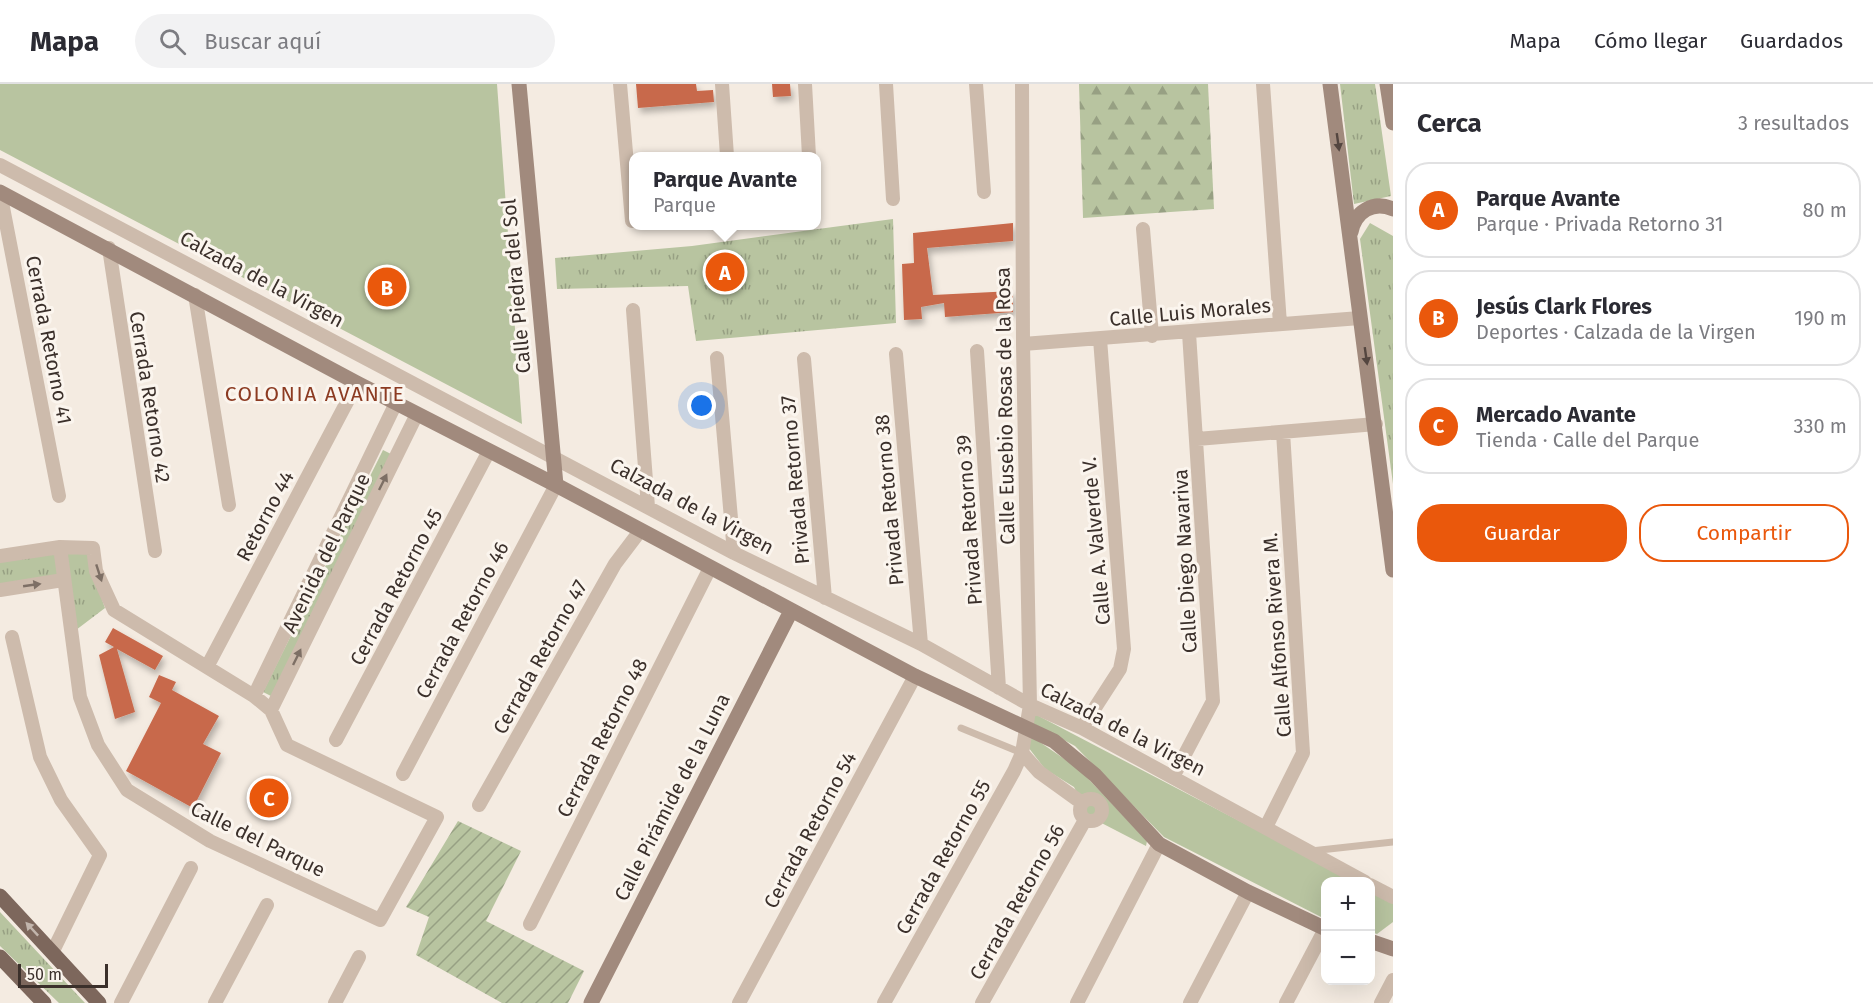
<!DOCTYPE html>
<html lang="es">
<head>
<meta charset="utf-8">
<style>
  body { margin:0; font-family:"Fira Sans",sans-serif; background:#f2f2f3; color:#2b2b33 }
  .controls { position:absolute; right:18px; bottom:18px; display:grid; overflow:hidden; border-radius:12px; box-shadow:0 6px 24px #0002 }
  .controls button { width:54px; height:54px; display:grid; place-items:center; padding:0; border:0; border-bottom:2px solid #e1e1e2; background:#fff; color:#2b2b33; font:30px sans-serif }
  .scale { position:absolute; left:18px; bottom:15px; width:90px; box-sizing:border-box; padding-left:6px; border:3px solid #3b302b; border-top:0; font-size:16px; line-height:21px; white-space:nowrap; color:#3b302b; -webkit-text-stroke:4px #fbf5ee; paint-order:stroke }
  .you { position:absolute; left:702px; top:322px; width:21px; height:21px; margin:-15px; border:4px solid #fff; border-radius:50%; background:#1a73e8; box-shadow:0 0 0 9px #1a73e833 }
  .badge { display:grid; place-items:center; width:39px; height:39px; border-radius:50%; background:#ea580c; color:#fff; font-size:20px; font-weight:700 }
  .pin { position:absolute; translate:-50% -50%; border:3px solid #fff; box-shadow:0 2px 6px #0006 }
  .popup { position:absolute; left:629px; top:68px; width:192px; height:78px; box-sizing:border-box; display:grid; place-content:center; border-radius:12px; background:#fff; filter:drop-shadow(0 2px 4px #0005); font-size:20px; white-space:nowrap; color:#7c7c81 }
  .popup b { font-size:22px; color:#2b2b33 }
  .popup::after { content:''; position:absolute; left:50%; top:100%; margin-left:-12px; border:12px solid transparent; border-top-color:#fff }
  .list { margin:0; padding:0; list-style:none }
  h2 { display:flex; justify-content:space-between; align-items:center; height:78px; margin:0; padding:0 24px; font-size:26px }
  h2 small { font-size:20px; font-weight:400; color:#7c7c81 }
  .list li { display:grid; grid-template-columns:39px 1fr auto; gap:18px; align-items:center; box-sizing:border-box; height:96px; margin:0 12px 12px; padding:0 12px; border:2px solid #e1e1e2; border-radius:24px }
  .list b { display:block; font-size:22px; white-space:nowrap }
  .list p { margin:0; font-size:20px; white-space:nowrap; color:#7c7c81 }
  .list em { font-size:20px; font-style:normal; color:#7c7c81 }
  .actions { display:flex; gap:12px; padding:18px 24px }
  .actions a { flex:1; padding:14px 0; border:2px solid #ea580c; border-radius:24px; text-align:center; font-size:21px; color:#ea580c }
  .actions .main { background:#ea580c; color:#fff }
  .icon { flex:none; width:33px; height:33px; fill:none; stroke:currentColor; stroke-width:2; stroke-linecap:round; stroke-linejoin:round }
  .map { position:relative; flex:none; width:1393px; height:919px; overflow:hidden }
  header { display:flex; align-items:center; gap:36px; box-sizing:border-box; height:84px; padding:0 30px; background:#fff; border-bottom:2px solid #e1e1e2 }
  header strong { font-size:28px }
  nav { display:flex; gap:33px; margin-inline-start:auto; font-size:21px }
  .search { width:420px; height:54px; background:#f2f2f3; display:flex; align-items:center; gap:15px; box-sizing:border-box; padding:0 21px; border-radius:33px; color:#7c7c81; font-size:22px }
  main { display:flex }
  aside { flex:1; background:#fff }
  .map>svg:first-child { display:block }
  .grass { fill:#b8c4a0 }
  .forest { fill:url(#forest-firs) }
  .park { fill:url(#park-tufts) }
  .garden { fill:url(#garden-furrows) }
  .building { fill:#c8694b; filter:url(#shadow) }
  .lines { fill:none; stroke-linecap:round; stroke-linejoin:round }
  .lane { stroke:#cdbbac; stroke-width:7 }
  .street { stroke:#cdbbac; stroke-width:14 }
  .secondary { stroke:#a18a7d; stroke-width:15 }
  .primary { stroke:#7d675c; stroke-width:15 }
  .oneway { fill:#544640 }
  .oneway2 { fill:#7d6f65 }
  .oneway3 { fill:#c2b5ac }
  .labels { text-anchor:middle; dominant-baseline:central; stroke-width:6; stroke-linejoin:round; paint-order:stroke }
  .street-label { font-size:20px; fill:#3b302b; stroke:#fbf5ee }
  .neighbourhood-label { font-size:21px; letter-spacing:1.5px; fill:#8c3b22; stroke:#fbf5ee }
</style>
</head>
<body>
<header>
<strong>Mapa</strong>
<div class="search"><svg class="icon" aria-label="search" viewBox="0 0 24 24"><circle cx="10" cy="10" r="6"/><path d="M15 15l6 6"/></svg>Buscar aquí</div>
<nav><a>Mapa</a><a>Cómo llegar</a><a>Guardados</a></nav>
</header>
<main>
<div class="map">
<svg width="1393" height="919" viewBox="0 0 1393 919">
  <defs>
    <pattern id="forest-firs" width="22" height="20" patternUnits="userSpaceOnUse" patternTransform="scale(1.5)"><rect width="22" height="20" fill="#b8c4a0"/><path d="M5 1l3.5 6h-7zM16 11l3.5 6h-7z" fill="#97a083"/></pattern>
    <pattern id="park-tufts" width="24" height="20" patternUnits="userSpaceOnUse" patternTransform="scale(1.5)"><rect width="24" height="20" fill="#b8c4a0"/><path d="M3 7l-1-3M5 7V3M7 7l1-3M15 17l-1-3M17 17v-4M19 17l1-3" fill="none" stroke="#97a083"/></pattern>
    <pattern id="garden-furrows" width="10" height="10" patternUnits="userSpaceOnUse" patternTransform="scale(1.5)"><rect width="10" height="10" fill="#b8c4a0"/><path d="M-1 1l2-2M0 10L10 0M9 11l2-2" fill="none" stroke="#97a083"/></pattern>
    <filter id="shadow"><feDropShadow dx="2.5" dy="5" stdDeviation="3" flood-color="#0004"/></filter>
  </defs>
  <rect width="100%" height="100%" fill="#f4ebe1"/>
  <path class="grass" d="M 0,0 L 497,0 L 522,340 L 0,66 Z
    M 1031,628 L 1354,797 L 1326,798 L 1325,835 L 1164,753 L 1075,662 L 1027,636 Z
    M 1028,650 L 1079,685 L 1147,757 L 1146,762 L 1088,732 L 1074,703 L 1045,685 L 1025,659 Z
    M 1370,806 L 1393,818 L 1393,838 L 1377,850 L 1371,848 Z"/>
  <path class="forest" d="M 1079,0 L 1208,0 L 1214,125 L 1083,134 Z"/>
  <path class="park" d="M 1340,0 L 1375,0 L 1391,112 L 1354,120 Z
    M 893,135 L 896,239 L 696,257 L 688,202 L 557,205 L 555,174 L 692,162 Z
    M 1370,139 L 1393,152 L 1393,400 L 1360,155 Z
    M 383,366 L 391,370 L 271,612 L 263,608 Z
    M 57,468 L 60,494 L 0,503 L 0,476 Z
    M 66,469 L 90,469 L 92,487 L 105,524 L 76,546 Z
    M 0,828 L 85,919 L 59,919 L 0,862 Z"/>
  <path class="garden" d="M 458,737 L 521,767 L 486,837 L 584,887 L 568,919 L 502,919 L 416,871 L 429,833 L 406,823 Z"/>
  <path class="building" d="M 636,0 L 696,0 L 697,7 L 713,6 L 714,18 L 638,24 Z
    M 772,0 L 790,0 L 791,12 L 773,13 Z
    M 1013,139 L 1013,157 L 927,164 L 933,211 L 1013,207 L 1013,228 L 945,233 L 944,219 L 921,223 L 922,235 L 904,236 L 902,180 L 914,179 L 913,149 Z
    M 113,544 L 163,572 L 155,586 L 117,565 L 135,628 L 115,635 L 99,571 L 114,563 L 105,558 Z
    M 159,591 L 176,598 L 172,606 L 219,632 L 203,660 L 221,669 L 193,724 L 126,687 L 161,619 L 149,613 Z"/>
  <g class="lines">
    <path class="lane" d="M 961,644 L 1022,669
      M 1311,767 L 1393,758"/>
    <path class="street" d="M 620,0 L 632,137
      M 722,0 L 727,72
      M 805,0 L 809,72
      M 886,0 L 893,115
      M 976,0 L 984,108
      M 1263,0 L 1280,240
      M 0,81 L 734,469 L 921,560 L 1030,621 L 1082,644 L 1365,798
      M 0,108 L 59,412
      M 1143,145 L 1152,252
      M 109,164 L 155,467
      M 195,211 L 229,421
      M 633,226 L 648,423
      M 1023,260 L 1360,234
      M 977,267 L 999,604
      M 896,270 L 921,560
      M 717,274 L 734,469
      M 804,275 L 825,514
      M 1197,355 L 1376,340
      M 0,472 L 60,463 L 93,464 L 96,487 L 114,526 L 254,612 L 271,626 L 287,661 L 437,733 L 380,836 L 210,757 L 127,706 L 98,661 L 80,613 L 60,463
      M 0,506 L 63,496
      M 12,553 L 40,673 L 61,716 L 100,771 L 53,867
      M 207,583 L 357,299
      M 254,612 L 396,319
      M 271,626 L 417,330
      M 1082,644 L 1120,585 L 1124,565 L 1100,255
      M 336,656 L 489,367
      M 1022,669 L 1039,688 L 1082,719
      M 403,690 L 556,401
      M 1173,693 L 1213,617 L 1189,249
      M1080 726a11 11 0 1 1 22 0a11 11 0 1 1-22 0Z
      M 479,721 L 615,480 L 640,447
      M 1266,743 L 1303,669 L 1283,348
      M 1370,801 L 1393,813
      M 530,840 L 710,484
      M 121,919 L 191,784
      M 215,919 L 267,821
      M 335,919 L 359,873
      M 739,919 L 915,592
      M 884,919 L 1014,687 L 1022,669 L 1030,621 L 1023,260 L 1022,0
      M 982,919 L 1085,736
      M 1077,919 L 1159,760
      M 1190,919 L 1248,808
      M 1286,919 L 1325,845
      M 1381,919 L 1393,896"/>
    <path class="secondary" d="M 519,0 L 556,401
      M 1330,0 L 1393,486
      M 1387,0 L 1393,39
      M 0,108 L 357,299 L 556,401 L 915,592 L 1054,657 L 1095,691 L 1159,760 L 1248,808 L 1326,845
      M 1351,148 C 1355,128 1373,116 1393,125
      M 1370,857 L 1393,865
      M 591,919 L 791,527"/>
    <path class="primary" d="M 0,812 L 99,919
      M 0,873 L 44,919"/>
  </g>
  <defs><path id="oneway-solid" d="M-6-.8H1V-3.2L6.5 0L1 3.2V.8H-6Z" transform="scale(1.5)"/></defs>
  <g class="oneway">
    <use href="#oneway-solid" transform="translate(1338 58) rotate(82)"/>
    <use href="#oneway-solid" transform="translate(1366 272) rotate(82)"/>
  </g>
  <g class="oneway2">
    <use href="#oneway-solid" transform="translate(383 398) rotate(-64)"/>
    <use href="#oneway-solid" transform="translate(99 489) rotate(72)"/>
    <use href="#oneway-solid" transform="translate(32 501) rotate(-8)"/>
    <use href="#oneway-solid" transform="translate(297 573) rotate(-64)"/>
  </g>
  <use class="oneway3" href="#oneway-solid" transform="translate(32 845) rotate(-133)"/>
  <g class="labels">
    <g class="street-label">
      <text transform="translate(262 195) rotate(28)">Calzada de la Virgen</text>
      <text transform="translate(516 202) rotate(-95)">Calle Piedra del Sol</text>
      <text transform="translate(1190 228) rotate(-5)">Calle Luis Morales</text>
      <text transform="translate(49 256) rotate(79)">Cerrada Retorno 41</text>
      <text transform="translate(150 313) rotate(81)">Cerrada Retorno 42</text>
      <text transform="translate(1005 322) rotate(-91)">Calle Eusebio Rosas de la Rosa</text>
      <text transform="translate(795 396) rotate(-95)">Privada Retorno 37</text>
      <text transform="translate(889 416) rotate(-95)">Privada Retorno 38</text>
      <text transform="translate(692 422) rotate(28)">Calzada de la Virgen</text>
      <text transform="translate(265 432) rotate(-62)">Retorno 44</text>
      <text transform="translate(969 436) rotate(-94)">Privada Retorno 39</text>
      <text transform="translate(1096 457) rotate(-95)">Calle A. Valverde V.</text>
      <text transform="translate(326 469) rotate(-64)">Avenida del Parque</text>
      <text transform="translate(1185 477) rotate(-93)">Calle Diego Navariva</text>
      <text transform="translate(396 503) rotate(-62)">Cerrada Retorno 45</text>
      <text transform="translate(462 536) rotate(-62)">Cerrada Retorno 46</text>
      <text transform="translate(1277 551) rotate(-94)">Calle Alfonso Rivera M.</text>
      <text transform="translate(540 573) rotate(-61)">Cerrada Retorno 47</text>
      <text transform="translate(1123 645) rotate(27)">Calzada de la Virgen</text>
      <text transform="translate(602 654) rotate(-63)">Cerrada Retorno 48</text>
      <text transform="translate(672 713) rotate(-63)">Calle Pirámide de la Luna</text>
      <text transform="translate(810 746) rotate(-62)">Cerrada Retorno 54</text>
      <text transform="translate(258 755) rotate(26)">Calle del Parque</text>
      <text transform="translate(943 773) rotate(-61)">Cerrada Retorno 55</text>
      <text transform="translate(1017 818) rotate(-61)">Cerrada Retorno 56</text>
    </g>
    <g class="neighbourhood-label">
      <text x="315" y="310">COLONIA AVANTE</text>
    </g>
  </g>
</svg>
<div class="controls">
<button>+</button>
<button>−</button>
</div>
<div class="scale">50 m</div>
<div class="you"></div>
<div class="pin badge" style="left:725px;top:188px">A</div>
<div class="popup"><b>Parque Avante</b>Parque</div>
<div class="pin badge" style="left:387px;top:203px">B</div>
<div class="pin badge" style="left:269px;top:714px">C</div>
</div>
<aside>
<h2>Cerca<small>3 resultados</small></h2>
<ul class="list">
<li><span class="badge">A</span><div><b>Parque Avante</b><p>Parque · Privada Retorno 31</p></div><em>80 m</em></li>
<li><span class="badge">B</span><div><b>Jesús Clark Flores</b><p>Deportes · Calzada de la Virgen</p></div><em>190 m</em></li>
<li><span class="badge">C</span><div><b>Mercado Avante</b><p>Tienda · Calle del Parque</p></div><em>330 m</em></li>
</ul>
<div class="actions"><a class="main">Guardar</a><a>Compartir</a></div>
</aside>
</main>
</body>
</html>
